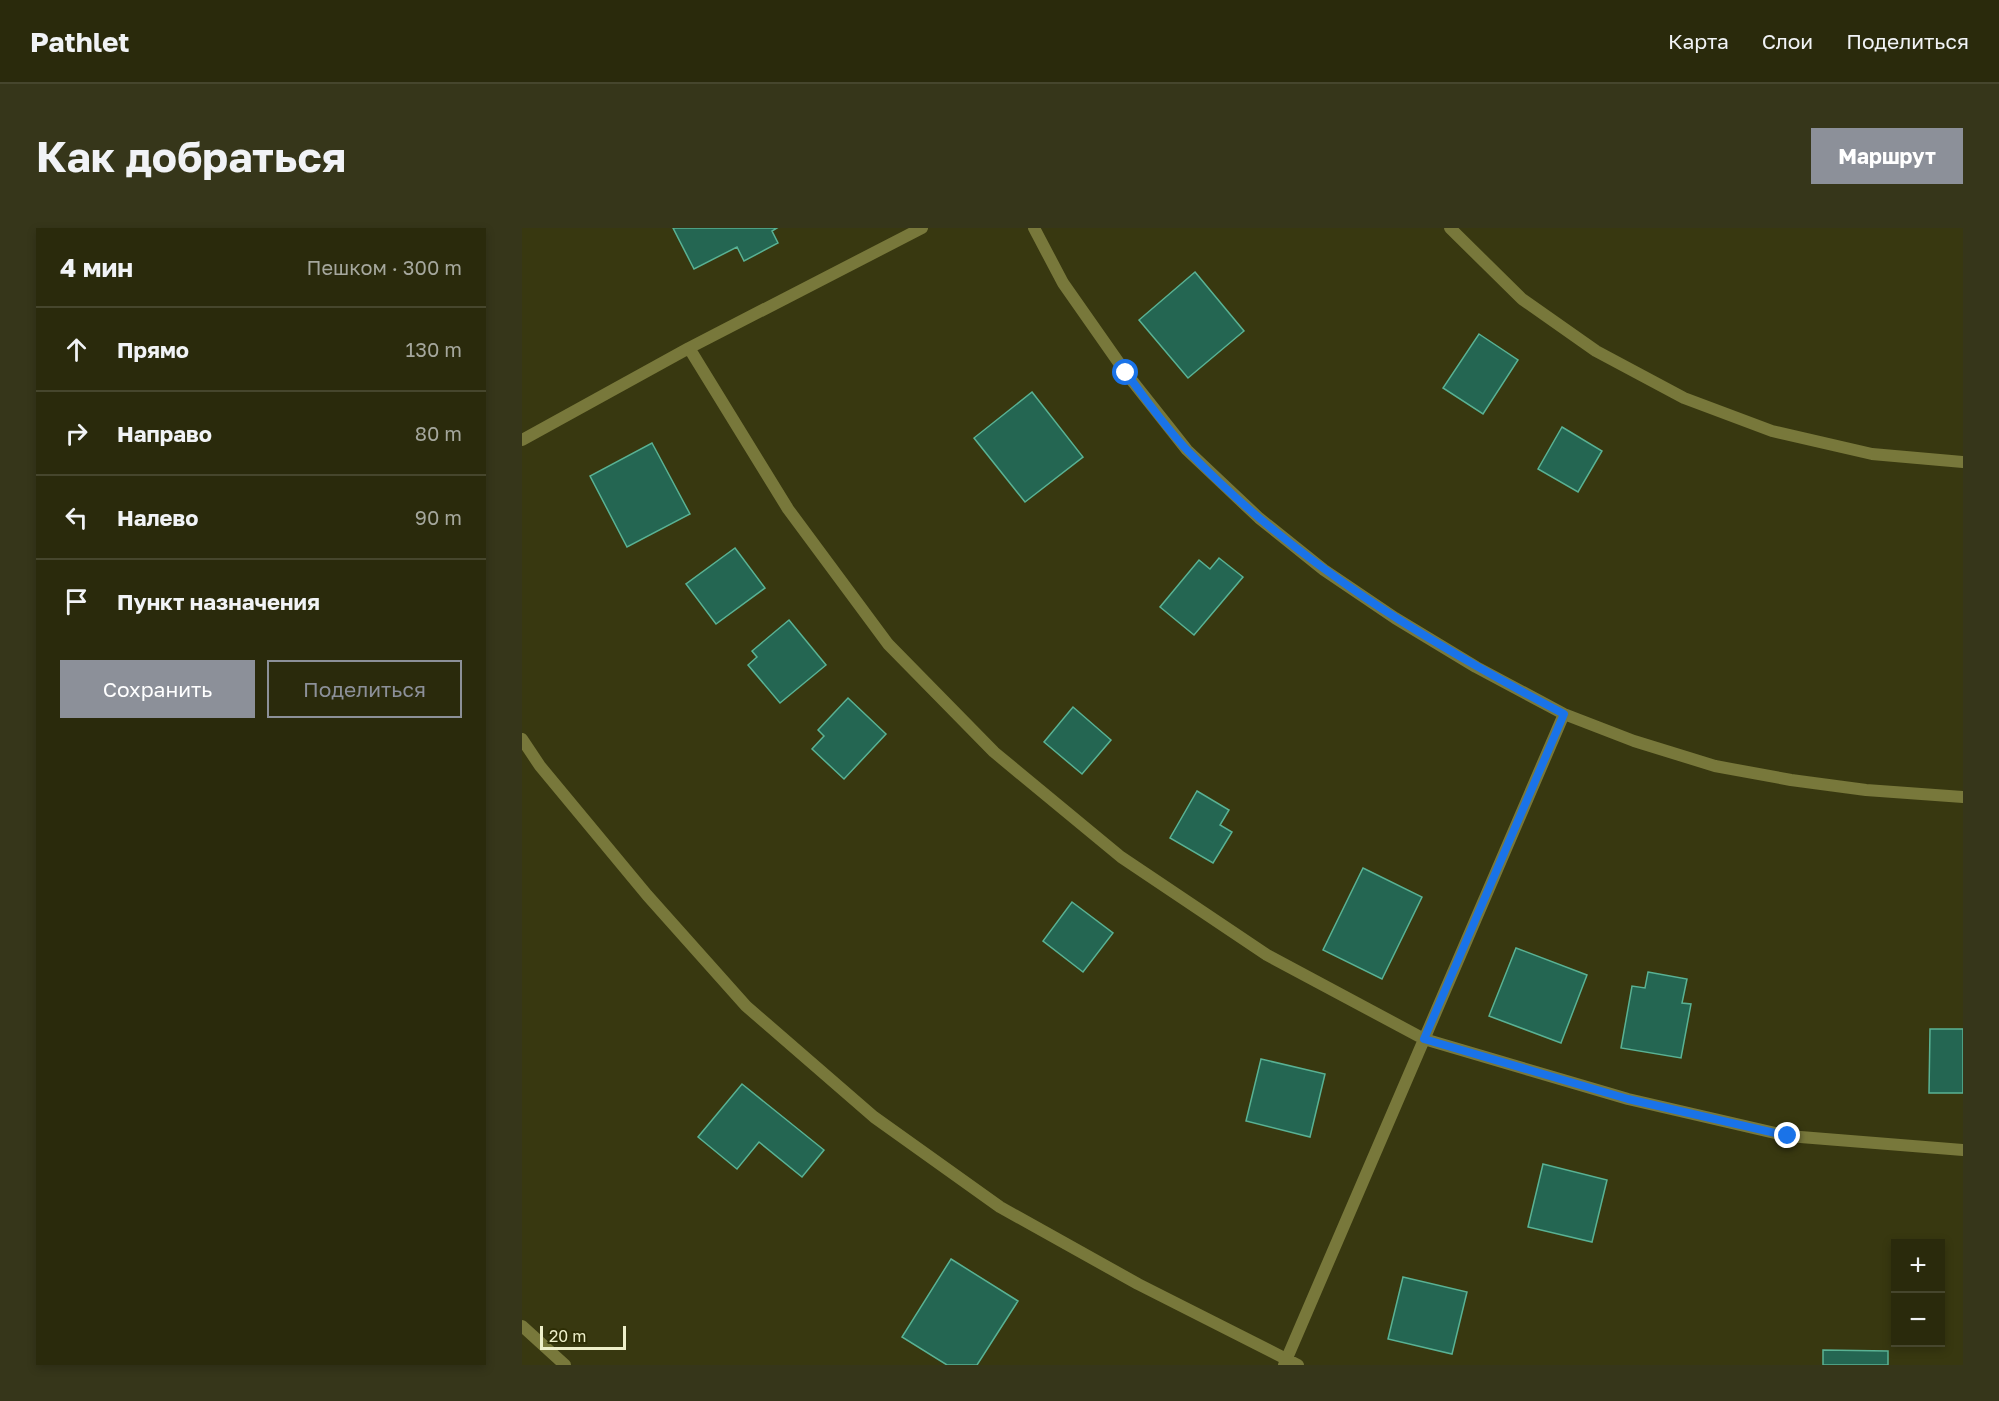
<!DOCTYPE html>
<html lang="ru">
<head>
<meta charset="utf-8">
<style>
  body { margin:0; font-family:"Golos Text",sans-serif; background:#36361a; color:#f1f3f6 }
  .controls { position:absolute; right:18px; bottom:18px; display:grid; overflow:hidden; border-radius:0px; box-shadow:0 3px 9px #0003 }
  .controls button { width:54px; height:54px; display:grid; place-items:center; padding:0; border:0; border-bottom:2px solid #46462d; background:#2a2a0c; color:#f1f3f6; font:30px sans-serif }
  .scale { position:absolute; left:18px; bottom:15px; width:86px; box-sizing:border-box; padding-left:6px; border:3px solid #eeefca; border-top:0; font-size:16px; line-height:21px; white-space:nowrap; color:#eeefca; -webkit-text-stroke:4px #2e2e05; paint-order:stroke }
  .stop { position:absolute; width:18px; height:18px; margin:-14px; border:4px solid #1a73e8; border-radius:50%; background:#fff }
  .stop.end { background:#1a73e8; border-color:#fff; box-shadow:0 2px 6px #0008 }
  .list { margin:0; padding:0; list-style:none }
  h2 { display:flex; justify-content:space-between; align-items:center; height:78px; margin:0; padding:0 24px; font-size:26px }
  h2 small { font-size:20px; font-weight:400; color:#a5a79d }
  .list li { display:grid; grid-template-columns:39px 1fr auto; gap:18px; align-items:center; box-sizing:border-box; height:84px; padding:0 24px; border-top:2px solid #46462d }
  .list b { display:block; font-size:22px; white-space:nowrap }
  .list em { font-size:20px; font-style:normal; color:#a5a79d }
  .actions { display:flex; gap:12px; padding:18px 24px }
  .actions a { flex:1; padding:14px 0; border:2px solid #8c9099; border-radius:0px; text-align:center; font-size:21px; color:#8c9099 }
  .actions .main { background:#8c9099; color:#fff }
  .icon { flex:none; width:33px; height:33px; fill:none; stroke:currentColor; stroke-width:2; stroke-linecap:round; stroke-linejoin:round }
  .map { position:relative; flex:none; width:1441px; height:1137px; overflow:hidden; border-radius:0px }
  header { display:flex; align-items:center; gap:36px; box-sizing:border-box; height:84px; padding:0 30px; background:#2a2a0c; border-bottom:2px solid #46462d }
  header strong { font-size:28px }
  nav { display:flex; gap:33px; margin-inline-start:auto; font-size:21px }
  .intro { display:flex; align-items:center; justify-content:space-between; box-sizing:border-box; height:144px; padding:0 36px }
  h1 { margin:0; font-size:42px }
  .button { padding:15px 27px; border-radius:0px; background:#8c9099; color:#fff; font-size:21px; font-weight:700 }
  main { display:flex; gap:36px; padding:0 36px }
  aside { flex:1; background:#2a2a0c; border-radius:0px; box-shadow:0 3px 9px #0003 }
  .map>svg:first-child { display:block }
  .building { fill:#246652; stroke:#59b294; stroke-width:1.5 }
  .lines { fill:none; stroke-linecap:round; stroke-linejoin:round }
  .lane { stroke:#78783b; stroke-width:12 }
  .route { stroke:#1a73e8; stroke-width:8 }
</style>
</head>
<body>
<header>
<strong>Pathlet</strong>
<nav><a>Карта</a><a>Слои</a><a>Поделиться</a></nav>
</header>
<div class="intro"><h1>Как добраться</h1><a class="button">Маршрут</a></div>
<main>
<aside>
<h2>4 мин<small>Пешком · 300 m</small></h2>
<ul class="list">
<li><svg class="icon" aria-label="ahead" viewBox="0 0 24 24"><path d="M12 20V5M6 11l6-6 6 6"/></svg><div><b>Прямо</b></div><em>130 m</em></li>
<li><svg class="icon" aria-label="right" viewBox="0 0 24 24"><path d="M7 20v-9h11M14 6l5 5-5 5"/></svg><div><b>Направо</b></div><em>80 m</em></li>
<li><svg class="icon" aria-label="left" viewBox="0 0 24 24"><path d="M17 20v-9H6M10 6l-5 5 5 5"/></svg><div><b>Налево</b></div><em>90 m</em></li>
<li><svg class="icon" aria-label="arrive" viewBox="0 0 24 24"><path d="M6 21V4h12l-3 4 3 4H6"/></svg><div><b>Пункт назначения</b></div></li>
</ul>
<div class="actions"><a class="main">Сохранить</a><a>Поделиться</a></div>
</aside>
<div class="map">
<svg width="1441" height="1137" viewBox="0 0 1441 1137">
  <rect width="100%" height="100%" fill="#383810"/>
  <path class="building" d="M 151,0 L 255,0 L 250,3 L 256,15 L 222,33 L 215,19 L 172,41 Z
    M 673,44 L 722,103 L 666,150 L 617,92 Z
    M 957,106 L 996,132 L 961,186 L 921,160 Z
    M 510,164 L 561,229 L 503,274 L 452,210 Z
    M 1040,199 L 1080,223 L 1056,264 L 1016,241 Z
    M 130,215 L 168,286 L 105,319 L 68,248 Z
    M 213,320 L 243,360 L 194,396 L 164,356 Z
    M 697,330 L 721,349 L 672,407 L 638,379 L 677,332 L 688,341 Z
    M 267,392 L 304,437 L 258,475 L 226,437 L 235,429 L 230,423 Z
    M 326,470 L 364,506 L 322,551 L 290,521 L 302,508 L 296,502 Z
    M 551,479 L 589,512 L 560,546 L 522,514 Z
    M 675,563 L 707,582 L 698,597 L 710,604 L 691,635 L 648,610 Z
    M 841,640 L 900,669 L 860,751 L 801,722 Z
    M 550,674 L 591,705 L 561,744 L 521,713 Z
    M 994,720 L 1065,747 L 1039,815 L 967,788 Z
    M 1126,744 L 1165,751 L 1160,775 L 1169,776 L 1159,830 L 1099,820 L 1110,758 L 1123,760 Z
    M 1408,801 L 1441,801 L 1441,865 L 1407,865 Z
    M 739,831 L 803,846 L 788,909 L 724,893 Z
    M 220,856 L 302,922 L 280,949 L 237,914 L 215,941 L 176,909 Z
    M 1021,936 L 1085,952 L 1070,1014 L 1006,999 Z
    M 429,1031 L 496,1073 L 455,1137 L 425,1137 L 380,1109 Z
    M 881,1049 L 945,1064 L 930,1126 L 866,1111 Z
    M 1301,1122 L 1366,1123 L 1366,1137 L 1301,1137 Z"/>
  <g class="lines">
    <path class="lane" d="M 512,0 L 541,55 L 604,145 L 665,222 L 737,290 L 802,342 L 873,390 L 954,439 L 1042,486 L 1112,513 L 1193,538 L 1269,552 L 1344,562 L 1441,569
      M 928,0 L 1000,71 L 1074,123 L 1162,170 L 1250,203 L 1350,226 L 1441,234
      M 167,120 L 266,281 L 366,416 L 472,524 L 599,629 L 745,727 L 902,811 L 1106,871 L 1266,908 L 1441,922
      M 0,212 L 167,120 L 400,0
      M 0,511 L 18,538 L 125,667 L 224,778 L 352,889 L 478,979 L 616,1056 L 776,1137
      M 0,1098 L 43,1137
      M 762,1137 L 1042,486"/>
  </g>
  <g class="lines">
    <path class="route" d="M 604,145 C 624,171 643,199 666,223 C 774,336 906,414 1042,486 L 902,811 L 1106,871 L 1266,908"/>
  </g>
</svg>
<div class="controls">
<button>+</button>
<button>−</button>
</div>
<div class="scale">20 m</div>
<div class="stop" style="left:604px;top:145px"></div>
<div class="stop end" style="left:1266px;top:908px"></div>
</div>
</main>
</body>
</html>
